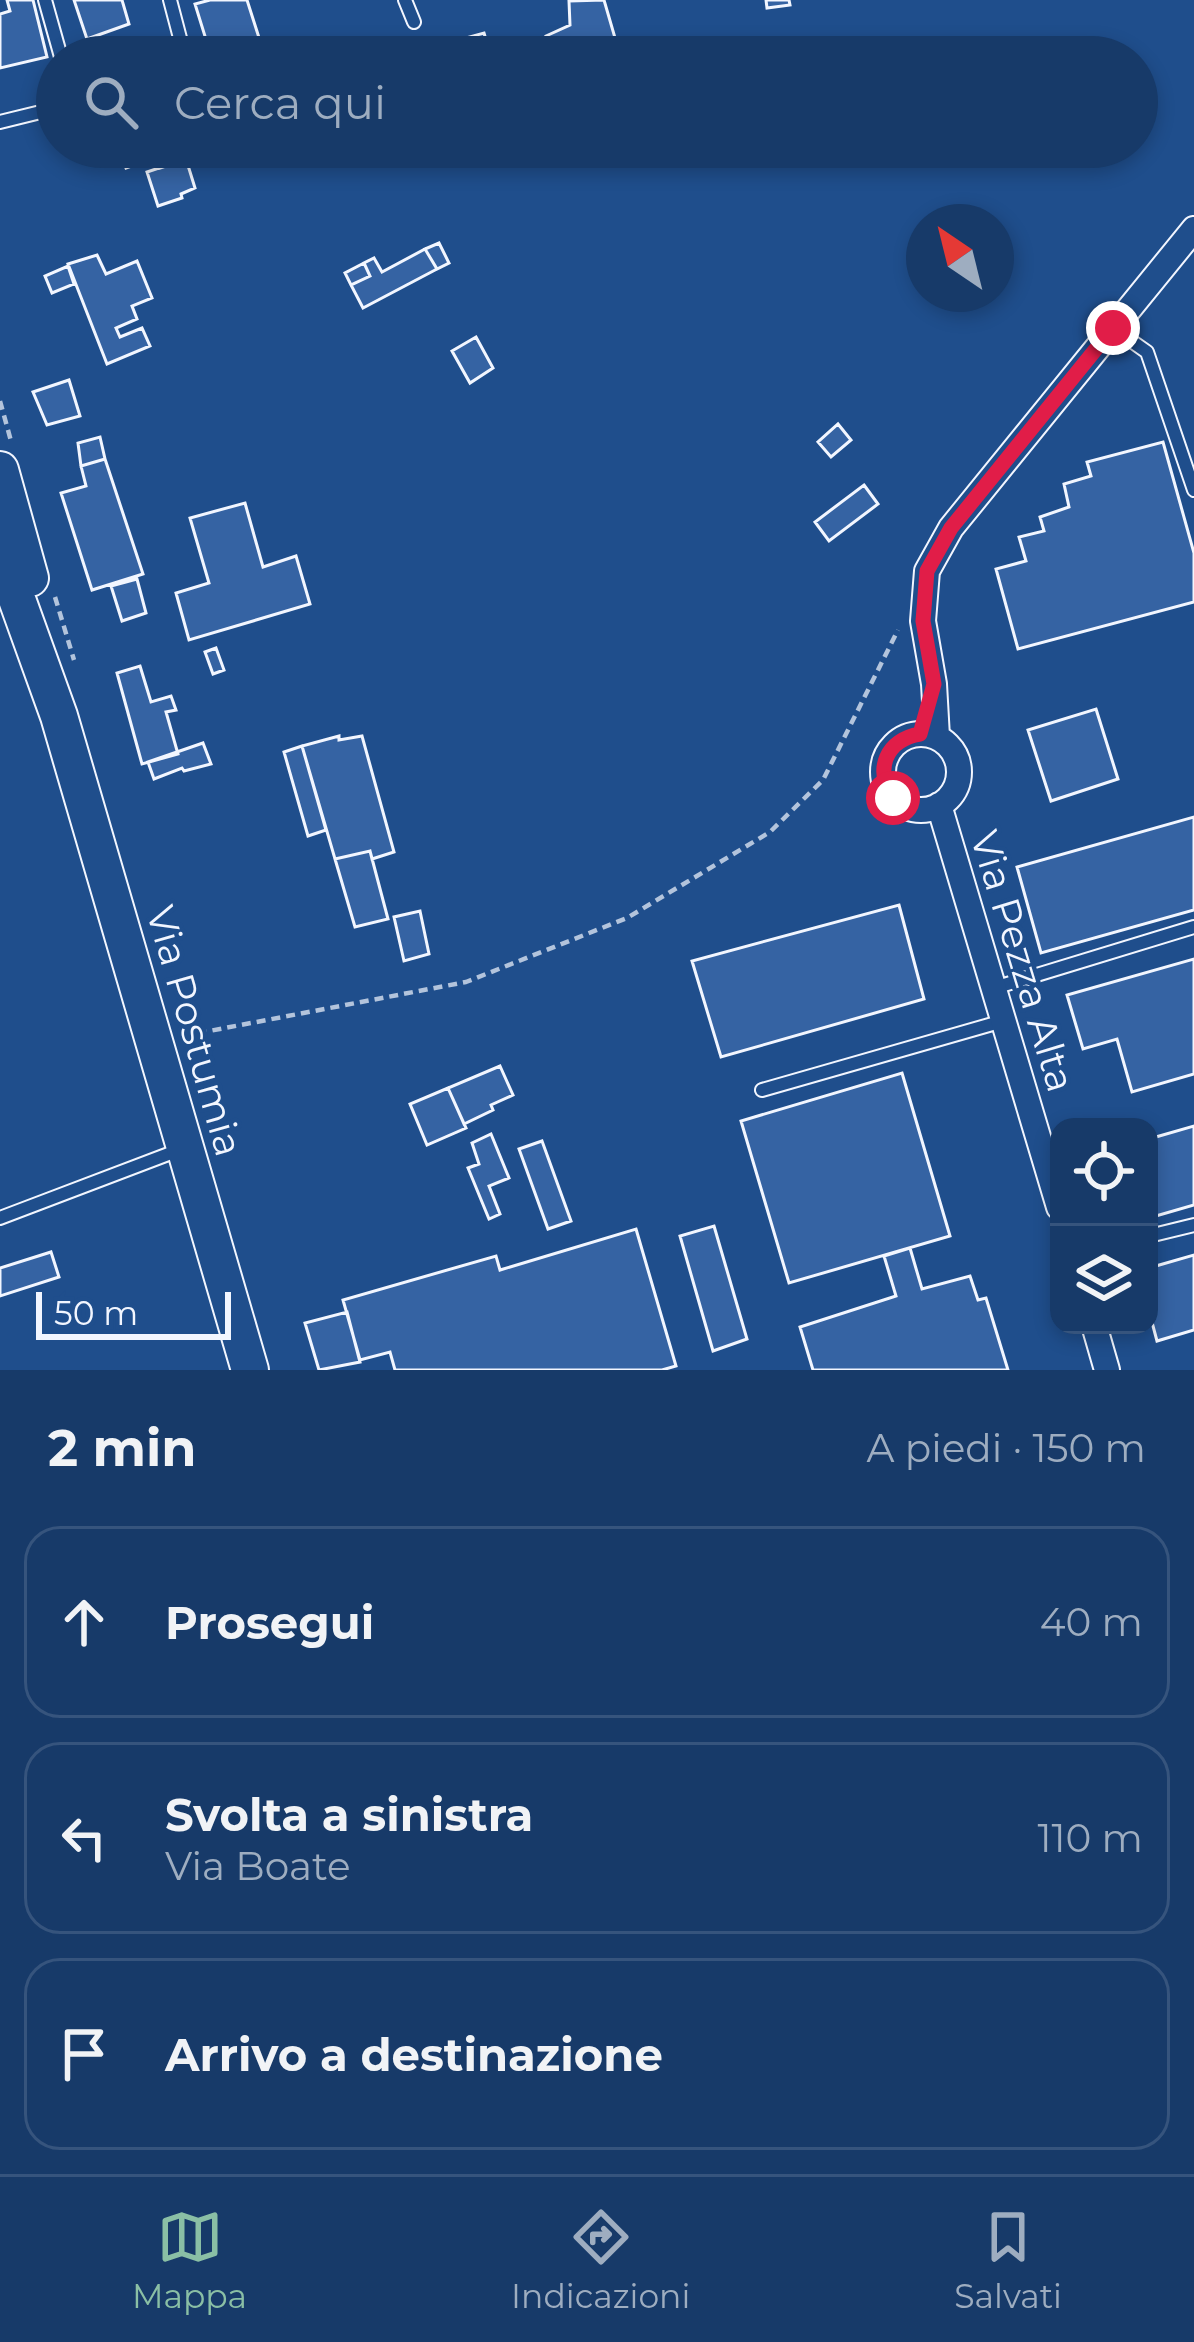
<!DOCTYPE html>
<html lang="it">
<head>
<meta charset="utf-8">
<style>
  body { margin:0; font-family:Montserrat,sans-serif; background:#20416f; color:#f1f3f6 }
  .controls { position:absolute; right:36px; bottom:36px; display:grid; overflow:hidden; border-radius:24px; box-shadow:0 6px 18px #0003 }
  .controls button { width:108px; height:108px; display:grid; place-items:center; padding:0; border:0; border-bottom:3px solid #36547d; background:#173a69; color:#f1f3f6; font:60px sans-serif }
  .compass { position:absolute; left:906px; top:204px; width:108px; height:108px; border-radius:50%; background:#173a69; box-shadow:0 6px 18px #0003; rotate:325deg }
  .scale { position:absolute; left:36px; bottom:30px; width:195px; box-sizing:border-box; padding-left:12px; border:6px solid #f2f6ff; border-top:0; font-size:33px; line-height:42px; white-space:nowrap; color:#f2f6ff; -webkit-text-stroke:9px #1f4e8c; paint-order:stroke }
  .stop { position:absolute; width:36px; height:36px; margin:-27px; border:9px solid #e11d48; border-radius:50%; background:#fff }
  .stop.end { background:#e11d48; border-color:#fff; box-shadow:0 3px 12px #0008 }
  .list { margin:0; padding:0; list-style:none }
  h2 { display:flex; justify-content:space-between; align-items:center; height:156px; margin:0; padding:0 48px; font-size:51px }
  h2 small { font-size:39px; font-weight:400; color:#9eadc0 }
  .list li { display:grid; grid-template-columns:78px 1fr auto; gap:36px; align-items:center; box-sizing:border-box; height:192px; margin:0 24px 24px; padding:0 24px; border:3px solid #36547d; border-radius:36px }
  .list b { display:block; font-size:45px; white-space:nowrap }
  .list p { margin:0; font-size:39px; white-space:nowrap; color:#9eadc0 }
  .list em { font-size:39px; font-style:normal; color:#9eadc0 }
  .icon { flex:none; width:66px; height:66px; fill:none; stroke:currentColor; stroke-width:2; stroke-linecap:round; stroke-linejoin:round }
  .map { position:relative; flex:none; width:1194px; height:1370px; overflow:hidden }
  .search { position:absolute; background:#173a69; box-shadow:0 6px 18px #0003; left:36px; right:36px; top:36px; height:132px; display:flex; align-items:center; gap:30px; box-sizing:border-box; padding:0 42px; border-radius:66px; color:#9eadc0; font-size:45px }
  .sheet { height:804px; background:#173a69 }
  nav { display:flex; justify-content:space-around; align-items:center; box-sizing:border-box; height:168px; border-top:3px solid #36547d; background:#173a69; font-size:33px; color:#9eadc0 }
  nav a { display:grid; justify-items:center; gap:6px }
  nav .on { color:#8abfa5 }
  .map>svg:first-child { display:block }
  .building { fill:#3563a3; stroke:#f2f6ff; stroke-width:3 }
  .lines { fill:none; stroke-linecap:round; stroke-linejoin:round }
  .lane-casing { stroke:#f2f6ff; stroke-width:16 }
  .street-casing { stroke:#f2f6ff; stroke-width:28 }
  .primary-casing { stroke:#f2f6ff; stroke-width:40 }
  .path { stroke:#b3c4dc; stroke-width:4.5; stroke-dasharray:9 6; stroke-linecap:butt }
  .lane { stroke:#1f4e8c; stroke-width:12 }
  .street { stroke:#1f4e8c; stroke-width:24 }
  .primary { stroke:#1f4e8c; stroke-width:36 }
  .route { stroke:#e11d48; stroke-width:15 }
  .labels { text-anchor:middle; dominant-baseline:central; stroke-width:9; stroke-linejoin:round; paint-order:stroke }
  .street-label { font-size:39px; fill:#f2f6ff; stroke:#1f4e8c }
</style>
</head>
<body>
<div class="map">
<svg width="1194" height="1370" viewBox="0 0 1194 1370">
  <rect width="100%" height="100%" fill="#1f4e8c"/>
  <path class="building" d="M 7,0 L 33,0 L 47,57 L 0,68 L 0,14 L 10,11 Z
    M 74,0 L 122,0 L 129,24 L 87,39 Z
    M 210,0 L 247,0 L 261,44 L 256,46 L 260,57 L 206,57 L 204,51 L 209,49 L 195,4 Z
    M 604,0 L 620,55 L 552,57 L 546,36 L 570,25 L 569,1 Z
    M 766,0 L 789,0 L 790,5 L 767,8 Z
    M 484,33 L 491,57 L 432,57 L 429,48 Z
    M 118,147 L 181,147 L 186,159 L 160,168 L 156,157 L 126,168 Z
    M 186,159 L 195,188 L 181,194 L 182,198 L 158,206 L 147,172 Z
    M 439,243 L 449,263 L 437,269 L 425,249 Z
    M 425,249 L 437,269 L 363,308 L 351,285 L 370,276 L 364,263 L 374,258 L 382,272 Z
    M 97,255 L 106,274 L 137,261 L 152,298 L 132,306 L 137,319 L 116,328 L 120,337 L 142,328 L 150,346 L 107,364 L 68,264 Z
    M 364,263 L 370,276 L 351,285 L 345,273 Z
    M 68,266 L 74,284 L 52,293 L 45,276 Z
    M 476,337 L 493,368 L 470,383 L 452,351 Z
    M 69,380 L 80,416 L 47,425 L 33,392 Z
    M 838,424 L 851,440 L 831,457 L 818,442 Z
    M 100,437 L 105,459 L 81,466 L 78,443 Z
    M 1163,442 L 1194,553 L 1194,602 L 1018,649 L 996,569 L 1026,561 L 1019,537 L 1044,531 L 1040,517 L 1069,507 L 1064,484 L 1091,476 L 1087,462 Z
    M 105,459 L 143,574 L 92,590 L 61,493 L 86,486 L 81,466 Z
    M 864,485 L 878,504 L 829,541 L 815,522 Z
    M 245,503 L 263,567 L 296,556 L 310,604 L 189,640 L 176,593 L 209,583 L 190,518 Z
    M 137,579 L 146,613 L 122,621 L 111,586 Z
    M 216,648 L 224,670 L 213,674 L 205,652 Z
    M 140,666 L 151,702 L 171,696 L 176,710 L 166,712 L 178,754 L 142,764 L 117,673 Z
    M 1096,709 L 1118,779 L 1051,801 L 1028,730 Z
    M 339,736 L 339,740 L 362,736 L 394,852 L 372,859 L 370,851 L 335,859 L 302,746 Z
    M 203,743 L 211,764 L 184,771 L 182,768 L 154,779 L 148,762 Z
    M 302,746 L 326,830 L 308,836 L 284,752 Z
    M 1194,817 L 1194,910 L 1041,953 L 1017,867 Z
    M 370,851 L 388,919 L 355,927 L 335,859 Z
    M 899,905 L 924,999 L 721,1057 L 692,961 Z
    M 420,911 L 429,954 L 404,961 L 394,917 Z
    M 1194,959 L 1194,1074 L 1132,1092 L 1117,1039 L 1083,1049 L 1067,995 Z
    M 500,1066 L 513,1095 L 491,1105 L 493,1110 L 464,1124 L 448,1088 Z
    M 902,1073 L 950,1236 L 789,1283 L 741,1121 Z
    M 448,1088 L 466,1128 L 427,1145 L 410,1104 Z
    M 1194,1126 L 1194,1205 L 1149,1218 L 1149,1139 Z
    M 491,1134 L 509,1178 L 489,1186 L 500,1214 L 489,1219 L 468,1168 L 479,1164 L 472,1143 Z
    M 542,1141 L 571,1221 L 548,1229 L 519,1149 Z
    M 714,1226 L 747,1339 L 713,1351 L 680,1236 Z
    M 636,1229 L 676,1366 L 662,1370 L 395,1370 L 390,1352 L 360,1360 L 343,1300 L 496,1256 L 500,1270 Z
    M 910,1248 L 922,1289 L 970,1276 L 978,1300 L 986,1298 L 1008,1370 L 813,1370 L 800,1327 L 896,1296 L 884,1256 Z
    M 51,1252 L 59,1277 L 0,1296 L 0,1268 Z
    M 1194,1255 L 1194,1330 L 1157,1341 L 1149,1311 L 1149,1268 Z
    M 347,1312 L 360,1362 L 319,1370 L 305,1323 Z"/>
  <g class="lines">
    <defs>
      <path id="lane" d="M 45,0 L 61,57
        M 170,0 L 185,57
        M 405,0 L 414,22
        M 0,122 L 57,108
        M 1113,328 L 1147,352 L 1194,490
        M 994,988 L 1194,927
        M 762,1090 L 1003,1021
        M 0,1218 L 179,1150
        M 1149,1236 L 1194,1225"/>
      <path id="street" d="M883 772a38 38 0 1 1 76 0a38 38 0 1 1-76 0Z
        M 937,737 L 934,684 L 923,621 L 927,571 L 951,528 L 1194,229
        M 939,805 L 1059,1207
        M 1094,1325 L 1107,1370"/>
      <path id="primary" d="M 0,470 L 30,578
        M 0,552 L 59,716 L 250,1370"/>
    </defs>
    <use href="#lane" class="lane-casing"/>
    <use href="#street" class="street-casing"/>
    <use href="#primary" class="primary-casing"/>
    <path class="path" d="M 0,401 L 11,441
      M 55,597 L 74,660
      M 183,1036 L 466,982 L 627,918 L 770,832 L 823,780 L 898,630"/>
    <use href="#lane" class="lane"/>
    <use href="#street" class="street"/>
    <use href="#primary" class="primary"/>
  </g>
  <g class="lines">
    <path class="route" d="M 893,798 C 874,769 886,740 920,734 L 934,684 L 923,621 L 927,571 L 951,528 L 1113,328"/>
  </g>
  <g class="labels">
    <g class="street-label">
      <text transform="translate(1023 961) rotate(73)">Via Pezza Alta</text>
      <text transform="translate(195 1031) rotate(74)">Via Postumia</text>
    </g>
  </g>
</svg>
<div class="controls">
<button><svg class="icon" aria-label="locate" viewBox="0 0 24 24"><circle cx="12" cy="12" r="6"/><path d="M12 2v4M12 18v4M2 12h4M18 12h4"/></svg></button>
<button><svg class="icon" aria-label="layers" viewBox="0 0 24 24"><path d="M12 4l9 5-9 5-9-5zM3 14l9 5 9-5"/></svg></button>
</div>
<svg class="compass" viewBox="-18 -18 36 36"><path d="M0-13l5 13h-10z" fill="#e53935"/><path d="M0 13l5-13h-10z" fill="#9eadc0"/></svg>
<div class="scale">50 m</div>
<div class="stop" style="left:893px;top:798px"></div>
<div class="stop end" style="left:1113px;top:328px"></div>
<div class="search"><svg class="icon" aria-label="search" viewBox="0 0 24 24"><circle cx="10" cy="10" r="6"/><path d="M15 15l6 6"/></svg>Cerca qui</div>
</div>
<section class="sheet">
<h2>2 min<small>A piedi · 150 m</small></h2>
<ul class="list">
<li><svg class="icon" aria-label="ahead" viewBox="0 0 24 24"><path d="M12 20V5M6 11l6-6 6 6"/></svg><div><b>Prosegui</b></div><em>40 m</em></li>
<li><svg class="icon" aria-label="left" viewBox="0 0 24 24"><path d="M17 20v-9H6M10 6l-5 5 5 5"/></svg><div><b>Svolta a sinistra</b><p>Via Boate</p></div><em>110 m</em></li>
<li><svg class="icon" aria-label="arrive" viewBox="0 0 24 24"><path d="M6 21V4h12l-3 4 3 4H6"/></svg><div><b>Arrivo a destinazione</b></div></li>
</ul>
</section>
<nav>
<a class="on"><svg class="icon" aria-label="map" viewBox="0 0 24 24"><path d="M3 6l6-2 6 2 6-2v14l-6 2-6-2-6 2zM9 4v14M15 6v14"/></svg>Mappa</a>
<a><svg class="icon" aria-label="directions" viewBox="0 0 24 24"><path d="M12 3l9 9-9 9-9-9zM9 14v-3h6M13 9l2 2-2 2"/></svg>Indicazioni</a>
<a><svg class="icon" aria-label="saved" viewBox="0 0 24 24"><path d="M7 4h10v16l-5-4-5 4z"/></svg>Salvati</a>
</nav>
</body>
</html>
